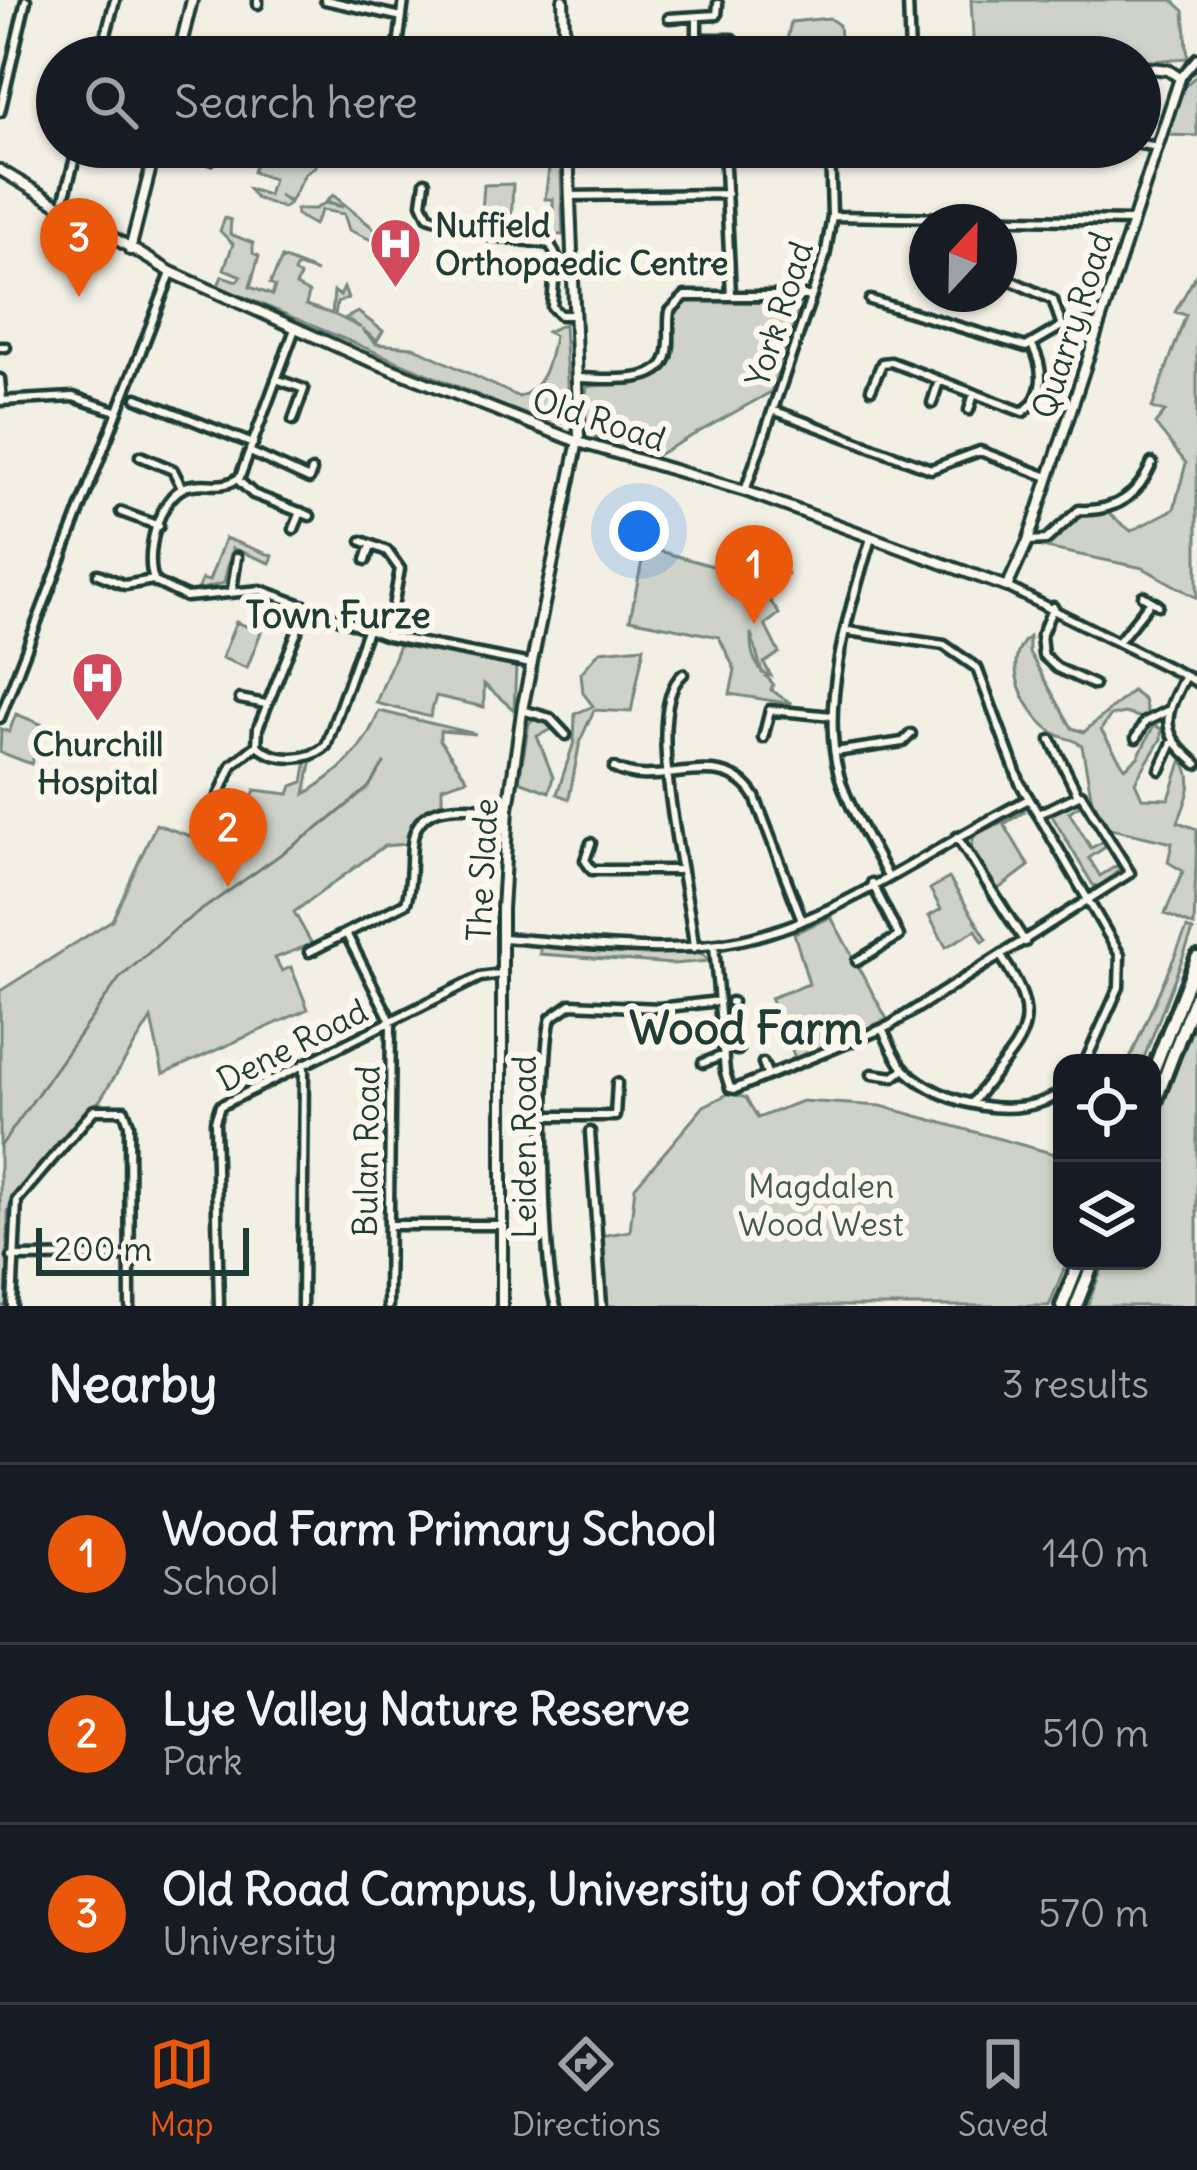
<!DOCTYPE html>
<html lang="en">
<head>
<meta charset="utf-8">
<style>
  body { margin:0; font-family:Delius,sans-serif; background:#242831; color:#f1f3f6 }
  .controls { position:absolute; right:36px; bottom:36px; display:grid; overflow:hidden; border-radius:24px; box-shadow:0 3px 9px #0004 }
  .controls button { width:108px; height:108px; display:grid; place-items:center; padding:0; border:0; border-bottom:3px solid #363941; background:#171b24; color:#f1f3f6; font:60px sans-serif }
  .compass { position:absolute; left:909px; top:204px; width:108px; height:108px; border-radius:50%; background:#171b24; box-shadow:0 3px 9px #0004; rotate:22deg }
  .scale { position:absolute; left:36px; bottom:30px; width:213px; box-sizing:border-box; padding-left:12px; border:6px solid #1f3d34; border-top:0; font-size:33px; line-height:42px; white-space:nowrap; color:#1f3d34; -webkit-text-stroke:9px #fbf7ec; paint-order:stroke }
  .you { position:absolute; left:639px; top:531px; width:42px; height:42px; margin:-30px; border:9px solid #fff; border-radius:50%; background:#1a73e8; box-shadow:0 0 0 18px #1a73e833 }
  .badge { display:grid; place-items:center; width:78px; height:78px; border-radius:50%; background:#ea580c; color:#fff; font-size:39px; font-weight:700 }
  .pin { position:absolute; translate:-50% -99px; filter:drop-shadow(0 3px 6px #0008) }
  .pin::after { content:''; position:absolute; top:63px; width:42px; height:36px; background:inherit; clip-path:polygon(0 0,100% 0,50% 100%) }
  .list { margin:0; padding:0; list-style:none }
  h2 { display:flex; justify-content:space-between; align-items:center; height:156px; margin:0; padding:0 48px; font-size:51px }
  h2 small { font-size:39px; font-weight:400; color:#9ea1a6 }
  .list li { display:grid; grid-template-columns:78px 1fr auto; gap:36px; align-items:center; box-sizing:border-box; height:180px; padding:0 48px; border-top:3px solid #363941 }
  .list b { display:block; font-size:45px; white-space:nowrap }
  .list p { margin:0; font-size:39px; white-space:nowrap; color:#9ea1a6 }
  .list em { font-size:39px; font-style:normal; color:#9ea1a6 }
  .icon { flex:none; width:66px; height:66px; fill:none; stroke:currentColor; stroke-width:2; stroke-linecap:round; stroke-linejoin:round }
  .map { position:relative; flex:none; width:1197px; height:1306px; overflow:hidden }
  .search { position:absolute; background:#171b24; box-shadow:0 3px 9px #0004; left:36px; right:36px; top:36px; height:132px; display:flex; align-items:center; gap:30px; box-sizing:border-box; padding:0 42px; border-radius:66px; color:#9ea1a6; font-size:45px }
  .sheet { height:696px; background:#171b24 }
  nav { display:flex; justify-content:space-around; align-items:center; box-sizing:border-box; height:168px; border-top:3px solid #363941; background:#171b24; font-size:33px; color:#9ea1a6 }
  nav a { display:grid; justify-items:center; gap:6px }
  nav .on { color:#ea580c }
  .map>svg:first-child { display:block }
  .green { fill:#cfd2c8; stroke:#77887e; stroke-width:3 }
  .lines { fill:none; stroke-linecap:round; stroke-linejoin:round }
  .stream { stroke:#6e7f75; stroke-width:3 }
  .street-casing { stroke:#1f3d34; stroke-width:15 }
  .secondary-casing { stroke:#1f3d34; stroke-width:16 }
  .highway-casing { stroke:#1f3d34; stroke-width:20 }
  .street { stroke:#fbf7ec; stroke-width:6 }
  .secondary { stroke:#fbf7ec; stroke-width:8 }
  .highway { stroke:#fbf7ec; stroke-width:10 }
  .labels { text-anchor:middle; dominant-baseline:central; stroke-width:12; stroke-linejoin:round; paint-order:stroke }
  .poi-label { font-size:33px; font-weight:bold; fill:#1f3d34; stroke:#fbf7ec; text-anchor:start }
  .street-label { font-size:33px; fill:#1f3d34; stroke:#fbf7ec }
  .park-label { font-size:33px; fill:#425b52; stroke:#fbf7ec }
  .neighbourhood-label { font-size:36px; font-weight:bold; fill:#1f3d34; stroke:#fbf7ec }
  .district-label { font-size:45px; font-weight:bold; fill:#1f3d34; stroke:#fbf7ec }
</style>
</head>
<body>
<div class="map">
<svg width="1197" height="1306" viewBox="0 0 1197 1306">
  <rect width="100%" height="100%" fill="#f2f0e5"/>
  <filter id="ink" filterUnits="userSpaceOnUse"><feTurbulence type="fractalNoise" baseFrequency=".00833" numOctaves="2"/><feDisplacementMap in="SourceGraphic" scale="24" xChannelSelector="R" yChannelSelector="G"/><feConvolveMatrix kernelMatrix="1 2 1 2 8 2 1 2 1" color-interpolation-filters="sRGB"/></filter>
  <g filter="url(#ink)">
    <path class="green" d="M 971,0 L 1172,0 L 1184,11 L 1188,58 L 1140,62 L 1140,57 L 974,54 Z
      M 829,18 L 839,25 L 841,50 L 785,49 L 791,22 Z
      M 1197,75 L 1197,136 L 1167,135 L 1180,91 Z
      M 259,147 L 316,152 L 330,147 L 313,161 L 316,166 L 305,174 L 290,202 L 279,195 L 289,203 L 283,208 L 255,198 L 249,189 L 268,195 L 273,179 L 253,172 Z
      M 551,147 L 560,147 L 563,235 L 542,234 L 553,229 L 553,199 L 545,199 L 550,161 L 532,160 L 531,148 Z
      M 513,184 L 511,224 L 481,224 L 484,185 Z
      M 333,195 L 389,241 L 385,246 L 349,230 L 344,214 L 322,210 L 314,225 L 297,215 L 296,209 L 315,209 L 325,203 L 343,207 L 327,201 Z
      M 225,218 L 231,220 L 230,234 L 253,243 L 253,253 L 259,256 L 250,287 L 272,295 L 275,287 L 270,284 L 282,258 L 317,272 L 297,266 L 294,273 L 300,276 L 296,286 L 309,293 L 306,305 L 332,314 L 334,291 L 340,296 L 344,288 L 348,298 L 337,303 L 335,315 L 361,328 L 346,318 L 358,312 L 383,331 L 377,341 L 362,329 L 376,344 L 413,347 L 519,397 C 544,388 550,360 554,336 L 547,332 L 564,324 L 569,420 L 549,425 L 218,286 L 222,276 L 237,281 L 241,276 L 224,269 L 233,244 L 220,231 Z
      M 1197,273 L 1197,598 L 1143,568 L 1041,547 L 1080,515 L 1104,510 L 1131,531 L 1174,509 L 1186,463 L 1155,424 L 1165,412 L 1152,408 L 1186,315 L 1175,312 Z
      M 687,300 L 801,304 L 771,392 L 652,458 C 605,444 577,446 587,387 L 661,375 L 673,358 L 675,313 Z
      M 225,538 L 273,556 L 270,563 L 232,548 L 224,583 L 198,590 L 202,579 L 209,581 Z
      M 645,547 L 734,572 L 767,549 L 788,574 L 764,591 L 779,614 L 765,625 L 779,653 L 764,663 L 771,676 L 762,673 L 751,633 C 750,660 757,666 773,684 L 771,690 L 792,704 L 730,694 L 735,670 L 719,637 L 630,619 Z
      M 236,622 L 261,632 L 247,668 L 222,658 Z
      M 1029,637 L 1029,652 L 1072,728 L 1084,732 L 1132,691 L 1144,700 L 1149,720 L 1125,713 L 1110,716 L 1101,730 L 1125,768 L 1138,757 L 1154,725 L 1161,729 L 1161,739 L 1135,782 L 1142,798 L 1169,799 L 1182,759 C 1197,780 1187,799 1178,822 L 1197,829 L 1194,926 L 1165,914 L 1183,871 L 1168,862 L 1172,843 L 1107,828 L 1093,806 L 1082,746 C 1073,737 1066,740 1056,734 C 1028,718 998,662 1029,637 Z
      M 399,645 L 516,667 L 514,710 L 484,684 L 484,707 L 436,696 L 430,717 L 376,703 Z
      M 644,647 L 631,712 L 594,710 L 580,741 L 569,799 L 557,794 L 574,742 L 575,714 L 593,706 L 583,693 L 581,673 L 600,651 Z
      M 379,711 L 476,734 L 440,731 L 440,740 L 467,779 L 442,787 L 442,801 L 415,819 L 406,844 L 384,846 L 294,912 L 312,944 L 275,958 L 282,971 L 291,967 L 308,1009 L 163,1074 L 151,1019 L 100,1100 L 13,1197 L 8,1212 L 7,1306 L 0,1306 L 0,991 L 112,920 L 156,824 L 213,844 L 240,829 L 255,790 L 289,794 L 292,786 L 303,782 L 307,760 L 312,759 L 305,794 C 339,773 365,749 379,711 Z
      M 16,714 L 46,726 L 31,764 L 0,752 L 1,729 L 9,732 Z
      M 539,718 L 553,729 L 537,736 L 553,777 L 549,792 L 519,781 L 529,723 Z
      M 1075,799 L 1082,804 L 1069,812 L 1091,848 L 1104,841 L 1107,846 L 1089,858 L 1100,876 L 1118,865 L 1120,869 L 1100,887 L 1093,885 L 1051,814 Z
      M 1026,811 L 1004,824 L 1029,866 L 997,890 L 971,849 L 974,835 Z
      M 949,878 L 987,939 L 983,942 L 976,930 L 946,947 L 929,916 L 941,909 L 930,889 Z
      M 831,917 L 887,1019 L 796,1060 L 770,998 L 809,984 L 794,933 Z
      M 1187,928 L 1193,931 L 1142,1063 L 1128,1063 Z
      M 540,946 L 702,954 L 709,961 L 673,964 L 540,954 Z
      M 1197,1015 L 1197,1306 L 1087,1306 L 1105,1261 L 1152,1261 L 1152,1132 Z
      M 730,1093 L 746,1098 L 758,1118 L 802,1101 L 881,1106 L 1062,1156 L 1062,1261 L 1067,1261 L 1049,1306 L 604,1306 L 601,1236 L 630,1231 L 635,1187 L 704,1106 Z"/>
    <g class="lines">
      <path class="stream" d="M 0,1147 L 119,979 L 179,926 L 328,821 L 368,788 L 384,763"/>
      <defs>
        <path id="street" d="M 258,0 L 258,4
          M 325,0 L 402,17
          M 908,0 L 910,57
          M 669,18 L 717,15 L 718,4
          M 697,39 L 732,39
          M 181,45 L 233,57
          M 398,47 L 404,0
          M 697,56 L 697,17
          M 100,57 L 115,0
          M 1180,78 L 1197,58
          M 0,112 L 26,0
          M 1140,144 L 1153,146
          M 209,147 L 206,157 L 211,159
          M 724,147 L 731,295
          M 425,182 L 422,203 L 428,216 L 483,235 L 550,244 L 556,256 L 552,307 L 560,315 L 574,315
          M 569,196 L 727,194
          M 62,206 L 78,147
          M 832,216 L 1131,221
          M 1010,280 L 1053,300 L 1062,326
          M 870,300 L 1026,347 L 1062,326 L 1098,324
          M 295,329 L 240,477 C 221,492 205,479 185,487 C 158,498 143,558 155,582 L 186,597 L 261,590 L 387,636 L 531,664
          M 0,347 L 6,347
          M 577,378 C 601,378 656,386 666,359 C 672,345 667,326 670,311 L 685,296 L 811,296
          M 0,379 L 2,401
          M 276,379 L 304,389 L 293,420
          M 871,389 L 882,363 L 891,362 L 1023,412 C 1046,396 1044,369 1033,347
          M 137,398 L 253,444
          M 0,401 L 73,397 L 116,411
          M 932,403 L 939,381
          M 773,410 L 931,469 L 980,451 L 1048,477
          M 969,410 L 974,394
          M 250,452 L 309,479 L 312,471
          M 140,456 L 173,470 L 182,488
          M 238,480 L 253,494 L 310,516
          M 745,491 L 825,257 L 832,216 L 830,147
          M 121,512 L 159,526
          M 294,529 L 301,512
          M 871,538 C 850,608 819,702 839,775 C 849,810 871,842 887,875
          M 362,541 L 387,551 L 400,569 L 388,634
          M 1028,541 L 1046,540 L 1079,510 C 1115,512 1138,496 1152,463
          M 366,560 L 371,545
          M 98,574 L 125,585 L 153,580
          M 1007,587 L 1197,682
          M 232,590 L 237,557
          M 1143,596 L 1158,605
          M 307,607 L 258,728 L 257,745 C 274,762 308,762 326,746 L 367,630
          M 1053,607 L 1041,636 L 1043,655 L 1057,668 L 1094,685
          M 848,631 L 944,645 L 977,668 L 1020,783 L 1120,955 L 1119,987 L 1085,1063
          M 1119,641 L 1151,601
          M 683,674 C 639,710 691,893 694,948
          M 1185,676 C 1163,718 1159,732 1197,764
          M 240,699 L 266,704
          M 522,710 L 550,718 L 566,735
          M 0,718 L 171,273
          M 763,738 L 770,710 L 832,716
          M 1136,738 L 1145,722 L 1167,711
          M 1051,740 L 1077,793
          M 835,752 L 903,742 L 911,734
          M 614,768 C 658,792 723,744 755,797 L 802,920
          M 1160,770 L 1172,743
          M 216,803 L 232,765 L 257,745
          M 957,837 L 1025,942
          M 591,843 L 585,860 L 592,870 L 677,870
          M 347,935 L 391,1021 L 388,1306
          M 503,938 C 582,943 663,957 741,940 C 840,919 938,844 1029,799
          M 714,945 L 725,1072 L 730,1088 L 735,1089 L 889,1026 L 1130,873 L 1081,794 L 1038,814
          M 309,952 L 406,903 C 412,885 410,865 412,845 C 416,794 474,809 508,809
          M 857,961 L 899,936 L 872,883
          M 731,1002 L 732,1002
          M 734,1025 L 735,1025
          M 882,1029 C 889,1042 895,1059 905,1070 C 944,1106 1018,1122 1062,1092
          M 736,1050 L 738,1050
          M 703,1063 L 724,1055
          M 763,1063 L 767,1073
          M 872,1074 L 894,1077 L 904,1069
          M 973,1102 C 1017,1041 1050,1029 1002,958
          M 545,1116 L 615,1116 L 617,1083
          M 590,1132 L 602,1306
          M 389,1225 L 501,1225
          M 12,1257 L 128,1256
          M 12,1306 L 17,1200 L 94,1110 L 124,1110 L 129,1124 L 130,1306
          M 219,1306 L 215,1121 L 220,1106 L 480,977 L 501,974
          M 302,1306 L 304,1064
          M 556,1306 C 542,1271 540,1057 551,1018 L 571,1004 L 659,1008 L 719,1001"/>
        <path id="secondary" d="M 563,0 L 565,57
          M 178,57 L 192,0
          M 577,57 L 880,57
          M 0,170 L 171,272 L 358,356 L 578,442 L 745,491 L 1007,587 L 1028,541 L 1180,78 L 1168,70 L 1140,67
          M 130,250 L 156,147
          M 502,1306 L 502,909 L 508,809 L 523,705 L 579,436 L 568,147"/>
        <path id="highway" d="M 1152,1074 L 1197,958
          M 1152,1110 L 1197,992
          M 1062,1306 L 1080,1261
          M 1076,1306 L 1094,1261"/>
      </defs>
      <use href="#street" class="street-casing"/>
      <use href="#secondary" class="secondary-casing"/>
      <use href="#highway" class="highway-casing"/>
      <use href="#street" class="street"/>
      <use href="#secondary" class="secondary"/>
      <use href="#highway" class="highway"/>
    </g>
  </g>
  <defs>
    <symbol id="hospital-pin" viewBox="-11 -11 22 30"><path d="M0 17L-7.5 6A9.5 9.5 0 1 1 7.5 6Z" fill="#d1495b" stroke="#fbf7ec"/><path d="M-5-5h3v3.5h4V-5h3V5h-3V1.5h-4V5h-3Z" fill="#fff"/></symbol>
  </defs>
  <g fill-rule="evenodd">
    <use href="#hospital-pin" x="366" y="214" width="59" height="81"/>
    <use href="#hospital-pin" x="68" y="648" width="59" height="81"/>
  </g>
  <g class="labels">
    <g class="poi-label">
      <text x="435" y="225">Nuffield<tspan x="435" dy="38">Orthopaedic Centre</tspan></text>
      <text x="98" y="744" text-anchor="middle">Churchill<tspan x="98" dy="38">Hospital</tspan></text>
    </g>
    <g class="street-label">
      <text transform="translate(779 314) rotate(-72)">York Road</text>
      <text transform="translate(1072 325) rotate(-72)">Quarry Road</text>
      <text transform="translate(599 419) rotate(18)">Old Road</text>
      <text transform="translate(482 870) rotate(-87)">The Slade</text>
      <text transform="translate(292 1045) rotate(-27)">Dene Road</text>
      <text transform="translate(524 1147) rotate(-90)">Leiden Road</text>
      <text transform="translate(366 1151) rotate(-89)">Bulan Road</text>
    </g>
    <g class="park-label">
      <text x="821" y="1186">Magdalen<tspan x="821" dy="38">Wood West</tspan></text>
    </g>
    <g class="neighbourhood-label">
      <text x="338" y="615">Town Furze</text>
    </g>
    <g class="district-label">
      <text x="746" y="1028">Wood Farm</text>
    </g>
  </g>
</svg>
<div class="controls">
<button><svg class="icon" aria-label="locate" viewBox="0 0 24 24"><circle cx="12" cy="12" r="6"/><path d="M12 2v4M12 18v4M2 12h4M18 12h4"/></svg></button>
<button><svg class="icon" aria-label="layers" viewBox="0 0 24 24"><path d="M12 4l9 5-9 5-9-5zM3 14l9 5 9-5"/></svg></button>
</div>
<svg class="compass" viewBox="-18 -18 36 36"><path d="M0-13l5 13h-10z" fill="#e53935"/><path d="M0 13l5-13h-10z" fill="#9ea1a6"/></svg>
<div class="scale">200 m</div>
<div class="you"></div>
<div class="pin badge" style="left:754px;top:624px">1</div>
<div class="pin badge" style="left:228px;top:887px">2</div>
<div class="pin badge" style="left:79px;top:297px">3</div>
<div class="search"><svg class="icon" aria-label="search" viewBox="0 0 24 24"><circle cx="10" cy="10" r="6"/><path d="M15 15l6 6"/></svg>Search here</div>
</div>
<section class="sheet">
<h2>Nearby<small>3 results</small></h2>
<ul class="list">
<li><span class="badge">1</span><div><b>Wood Farm Primary School</b><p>School</p></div><em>140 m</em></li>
<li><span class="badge">2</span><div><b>Lye Valley Nature Reserve</b><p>Park</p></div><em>510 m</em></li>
<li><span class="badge">3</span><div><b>Old Road Campus, University of Oxford</b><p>University</p></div><em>570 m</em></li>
</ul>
</section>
<nav>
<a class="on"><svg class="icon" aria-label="map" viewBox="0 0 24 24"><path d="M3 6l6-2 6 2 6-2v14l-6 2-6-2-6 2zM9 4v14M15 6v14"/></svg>Map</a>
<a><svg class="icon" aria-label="directions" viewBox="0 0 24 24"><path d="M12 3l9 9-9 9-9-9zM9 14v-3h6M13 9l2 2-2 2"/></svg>Directions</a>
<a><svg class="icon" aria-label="saved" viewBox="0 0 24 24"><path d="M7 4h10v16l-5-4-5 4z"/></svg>Saved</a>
</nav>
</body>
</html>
